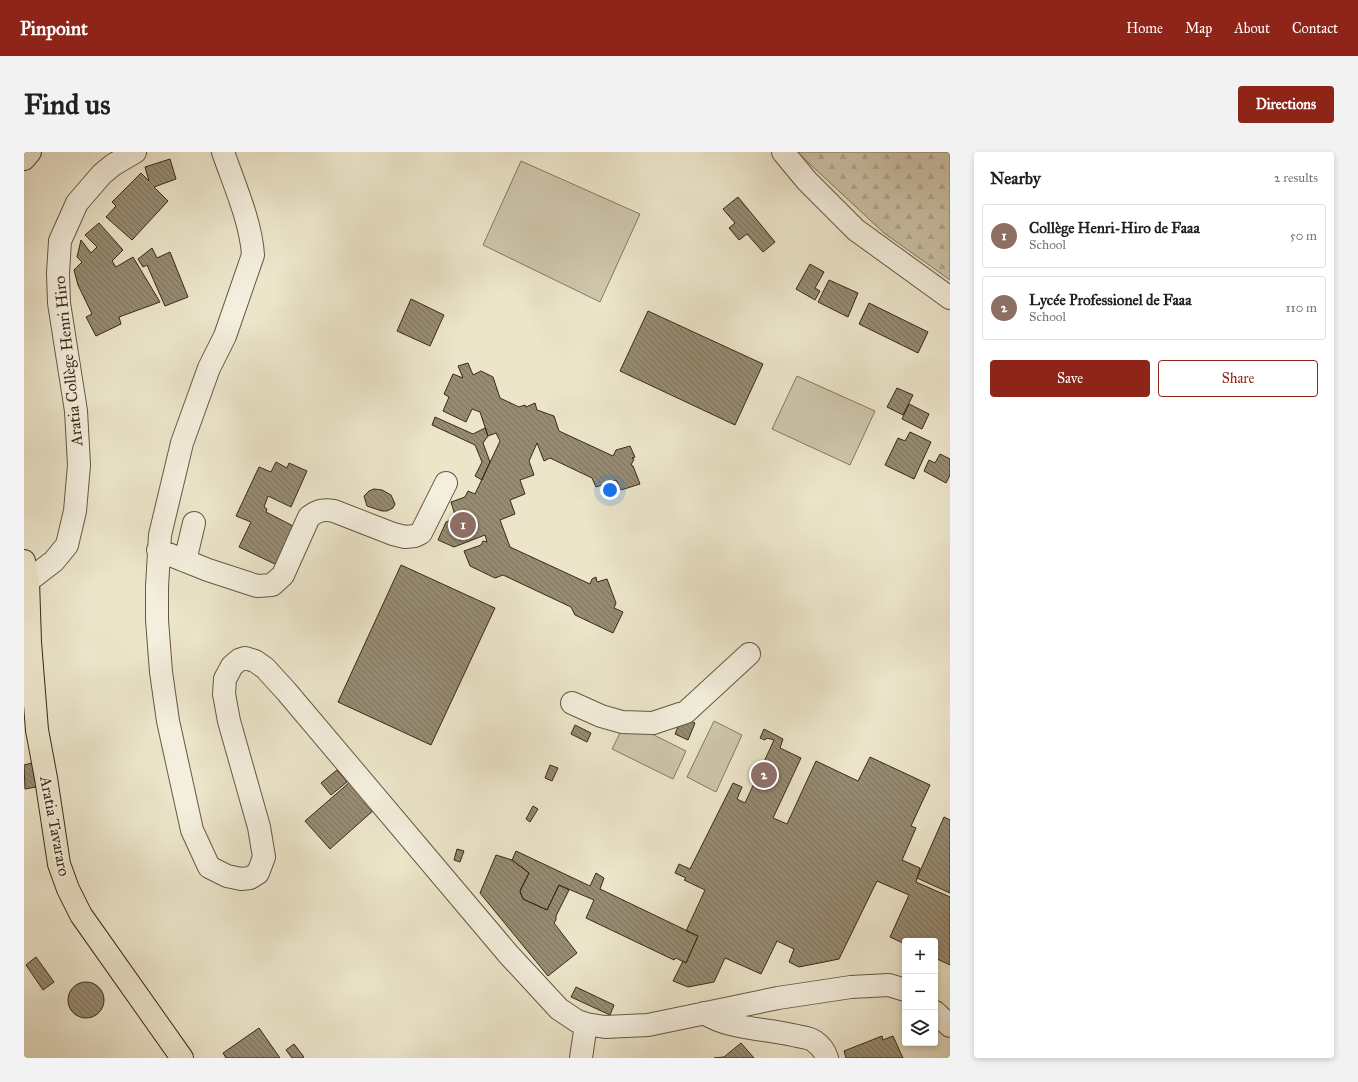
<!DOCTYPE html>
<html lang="en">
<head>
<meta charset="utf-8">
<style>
  body { margin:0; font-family:"IM FELL Great Primer",serif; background:#f2f2f2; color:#202124 }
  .controls { position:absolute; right:12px; bottom:12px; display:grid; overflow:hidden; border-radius:4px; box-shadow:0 2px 6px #0003 }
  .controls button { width:36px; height:36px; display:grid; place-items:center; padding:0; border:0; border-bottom:1px solid #e0e0e0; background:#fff; color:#202124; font:20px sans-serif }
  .you { position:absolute; left:586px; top:338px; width:14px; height:14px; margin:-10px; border:3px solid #fff; border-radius:50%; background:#1a73e8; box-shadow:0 0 0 6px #1a73e833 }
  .badge { display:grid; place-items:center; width:26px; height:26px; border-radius:50%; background:#8f2418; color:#fff; font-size:13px; font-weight:700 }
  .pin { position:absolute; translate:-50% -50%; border:2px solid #fff; box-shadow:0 1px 4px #0006 }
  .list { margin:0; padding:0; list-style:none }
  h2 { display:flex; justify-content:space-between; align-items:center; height:52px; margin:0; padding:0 16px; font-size:17px }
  h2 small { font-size:13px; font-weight:400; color:#757577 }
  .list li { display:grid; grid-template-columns:26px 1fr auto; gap:12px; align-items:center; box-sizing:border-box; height:64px; margin:0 8px 8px; padding:0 8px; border:1px solid #e0e0e0; border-radius:4px }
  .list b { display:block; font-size:15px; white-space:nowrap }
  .list p { margin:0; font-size:13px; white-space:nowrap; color:#757577 }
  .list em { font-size:13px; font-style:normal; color:#757577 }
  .actions { display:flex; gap:8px; padding:12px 16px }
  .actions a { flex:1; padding:9px 0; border:1px solid #8f2418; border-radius:4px; text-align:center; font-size:14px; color:#8f2418 }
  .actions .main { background:#8f2418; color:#fff }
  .icon { flex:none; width:22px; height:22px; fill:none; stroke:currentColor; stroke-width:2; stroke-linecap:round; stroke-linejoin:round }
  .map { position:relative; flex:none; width:926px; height:906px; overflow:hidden; border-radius:4px }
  header { display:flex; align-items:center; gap:24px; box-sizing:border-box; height:56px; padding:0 20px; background:#8f2418; color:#fff }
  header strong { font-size:19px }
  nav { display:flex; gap:22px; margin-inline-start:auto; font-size:14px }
  .intro { display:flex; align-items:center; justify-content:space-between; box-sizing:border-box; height:96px; padding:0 24px }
  h1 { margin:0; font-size:28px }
  .button { padding:10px 18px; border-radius:4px; background:#8f2418; color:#fff; font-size:14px; font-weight:700 }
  main { display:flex; gap:24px; padding:0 24px }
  aside { flex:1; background:#fff; border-radius:4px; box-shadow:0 2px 6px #0003 }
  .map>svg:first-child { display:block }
  .green { fill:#cec5ab; stroke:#84785f }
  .forest { fill:url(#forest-firs); stroke:#84785f }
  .building { fill:url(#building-back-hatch); stroke:#3a2a13 }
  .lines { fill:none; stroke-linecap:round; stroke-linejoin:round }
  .minor-casing { stroke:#665941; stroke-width:24 }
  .major-casing { stroke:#3a2a13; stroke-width:24 }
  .highway-casing { stroke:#3a2a13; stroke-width:24 }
  .minor { stroke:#f3eedd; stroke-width:22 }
  .major { stroke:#ece5ca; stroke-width:22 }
  .highway { stroke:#ece5ca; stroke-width:22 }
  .labels { text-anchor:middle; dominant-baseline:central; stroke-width:4; stroke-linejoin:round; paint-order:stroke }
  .street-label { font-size:16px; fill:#3a2a13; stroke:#f3eedd }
</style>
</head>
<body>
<header>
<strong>Pinpoint</strong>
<nav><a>Home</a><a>Map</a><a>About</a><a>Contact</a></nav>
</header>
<div class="intro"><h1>Find us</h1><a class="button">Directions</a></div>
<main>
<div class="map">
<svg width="926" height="906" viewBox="0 0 926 906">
  <defs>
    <pattern id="forest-firs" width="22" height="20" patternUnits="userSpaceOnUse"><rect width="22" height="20" fill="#cec5ab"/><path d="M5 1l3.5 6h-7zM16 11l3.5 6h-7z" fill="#b2a992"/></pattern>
    <pattern id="building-back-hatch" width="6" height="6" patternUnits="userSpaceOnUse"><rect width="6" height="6" fill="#978b72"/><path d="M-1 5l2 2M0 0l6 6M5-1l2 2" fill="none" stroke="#7c725c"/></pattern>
  </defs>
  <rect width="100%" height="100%" fill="#ece5ca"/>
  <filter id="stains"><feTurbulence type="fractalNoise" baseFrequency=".005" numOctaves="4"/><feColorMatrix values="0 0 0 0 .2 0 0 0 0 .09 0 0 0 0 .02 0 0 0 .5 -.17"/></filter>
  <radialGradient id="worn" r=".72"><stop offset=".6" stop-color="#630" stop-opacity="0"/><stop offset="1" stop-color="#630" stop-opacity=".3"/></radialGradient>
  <path class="green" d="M 497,9 L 616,62 L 576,150 L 459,93 Z
    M 773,224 L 851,259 L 826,313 L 748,277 Z
    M 602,569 L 662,599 L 649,627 L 588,597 Z
    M 690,569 L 718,583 L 692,640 L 663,625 Z"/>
  <path class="forest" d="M 773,0 L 926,0 L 926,128 L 860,81 Z"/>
  <path class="building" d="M 146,7 L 152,27 L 130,35 L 144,49 L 108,88 L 82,65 L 92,54 L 88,50 L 117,21 L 125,29 L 121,15 Z
    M 714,45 L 751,90 L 739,100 L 723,82 L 715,88 L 705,76 L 711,71 L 699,57 Z
    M 75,71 L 99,98 L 88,109 L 92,115 L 109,105 L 136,150 L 95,165 L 97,172 L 72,184 L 62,165 L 68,162 L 54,133 L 50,118 L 58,110 L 53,105 L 57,88 L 67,101 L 73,95 L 61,83 Z
    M 128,96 L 133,106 L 146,100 L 164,145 L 141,154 L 123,113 L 119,115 L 114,107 Z
    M 786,112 L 800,120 L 791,136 L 796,139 L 791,148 L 772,137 Z
    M 805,128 L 834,141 L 824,165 L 794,150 Z
    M 387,147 L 420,163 L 406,194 L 373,179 Z
    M 845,151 L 904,180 L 894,201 L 835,172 Z
    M 624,159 L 739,212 L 711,273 L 596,219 Z
    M 444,211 L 449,223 L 457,219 L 469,225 L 476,246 L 495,255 L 501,253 L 502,255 L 511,251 L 513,258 L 530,264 L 535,279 L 589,304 L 592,298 L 606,294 L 611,305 L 608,306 L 610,307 L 607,313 L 609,314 L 616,332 L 597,338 L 592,328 L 572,335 L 568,326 L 526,306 L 520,309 L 513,291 L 505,309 L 510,323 L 496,328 L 501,342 L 486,348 L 491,362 L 476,368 L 486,395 L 566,432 L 568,427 L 572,425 L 573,430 L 583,427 L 592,451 L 590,456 L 599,460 L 589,481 L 551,463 L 547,455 L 479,423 L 471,426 L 446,414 L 440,399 L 457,393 L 459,389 L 463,390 L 461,383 L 430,395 L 414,388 L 422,370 L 429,367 L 428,364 L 431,363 L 427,350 L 441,345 L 444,339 L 451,342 L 476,289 L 472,281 L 464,284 L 456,260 L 448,257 L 442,270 L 419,259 L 425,245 L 420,242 L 429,222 L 439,226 L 434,214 Z
    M 873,236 L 889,243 L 879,263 L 863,255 Z
    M 885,252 L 905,262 L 898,277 L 878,267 Z
    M 411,265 L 449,282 L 461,276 L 464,284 L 459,291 L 466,310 L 458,328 L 451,324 L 458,310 L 451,293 L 408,273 Z
    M 886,280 L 907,290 L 890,327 L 861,313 L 874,286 L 881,289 Z
    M 916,302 L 926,307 L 926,323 L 922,331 L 900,319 L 905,308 L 911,311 Z
    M 252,310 L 263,316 L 265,311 L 283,319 L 267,355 L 244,344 L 240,355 L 243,357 L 242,360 L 271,375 L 253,413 L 215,395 L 227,370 L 212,364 L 235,315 L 247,320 Z
    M 350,337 L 358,338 L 367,343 L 371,352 L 369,356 L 363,359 L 358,359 L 343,354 L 340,344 L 345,339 Z
    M 377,413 L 471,456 L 407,593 L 314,550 Z
    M 658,565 L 671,571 L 664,588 L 651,582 Z
    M 551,573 L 567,581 L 563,590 L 547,582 Z
    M 740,577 L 759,587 L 756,596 L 777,606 L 749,666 L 763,672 L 792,609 L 834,629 L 846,605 L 906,633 L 887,674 L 892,676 L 878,708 L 896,716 L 892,730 L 926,745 L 926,813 L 911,806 L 911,789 L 881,789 L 881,792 L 866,785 L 885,743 L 853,729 L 815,807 L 775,815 L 765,810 L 770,797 L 753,789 L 737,822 L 701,806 L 690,830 L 664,835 L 649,829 L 659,809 L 662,811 L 674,784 L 662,779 L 681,738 L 660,728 L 662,726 L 651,721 L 655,712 L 666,717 L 709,631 L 718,635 L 713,647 L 721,651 L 750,588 L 743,586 L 741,588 L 736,586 Z
    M 8,611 L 12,635 L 1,637 L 0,613 Z
    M 526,613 L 534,616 L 528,629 L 521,626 Z
    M 313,618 L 323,630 L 307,643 L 297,631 Z
    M 327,629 L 351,657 L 306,697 L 281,669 Z
    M 509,654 L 514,657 L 506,670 L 502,667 Z
    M 920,665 L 926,668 L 926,741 L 893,726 Z
    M 433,697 L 440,699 L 436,710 L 430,708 Z
    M 492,699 L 566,734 L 572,721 L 580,726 L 576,737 L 674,784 L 662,811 L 652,806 L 650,808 L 562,766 L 570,748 L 535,733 L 523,758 L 499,747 L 496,739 L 505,721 L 488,708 Z
    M 472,703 L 488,708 L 505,721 L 496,739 L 499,747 L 523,758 L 535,733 L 545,738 L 532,764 L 532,768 L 530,771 L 553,801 L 524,824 L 456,741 Z
    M 12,805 L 30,830 L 19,838 L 2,813 Z
    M44 848a18 18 0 1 1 36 0a18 18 0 1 1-36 0Z
    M 552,835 L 590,853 L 586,863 L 547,845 Z
    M 235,876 L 256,906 L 202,906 L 199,901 Z
    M 858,884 L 859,888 L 869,884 L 879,906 L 822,906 L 820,899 Z
    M 717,891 L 730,906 L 690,906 L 700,905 Z
    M 270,892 L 280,905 L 278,906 L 268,906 L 262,898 Z"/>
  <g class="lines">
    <defs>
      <path id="minor" d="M 199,0 C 210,32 227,70 229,103 L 201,184 L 185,216 L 158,291 L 136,383 L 133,435 L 133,468 L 137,520 L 144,569 L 168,678 L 185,715 L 203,724 L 217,727 L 226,726 L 234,721 L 240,705 L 235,675 L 205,569 L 200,542 L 201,527 L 208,514 L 215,508 L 221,506 L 231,509 L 241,516 L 262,539 L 485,803 L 535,857 L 553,869 L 562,872 L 581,875 L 624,873 L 754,846 L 827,835 L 865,833 L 881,838
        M 759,0 L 783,29 L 832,78 L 926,146
        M 134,398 L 184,418 L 233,434 L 248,433 L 259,423 L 285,365 C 294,358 300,357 310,359 L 369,382 L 381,385 L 391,384 L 397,381 L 422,331
        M 161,409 L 170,371
        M 4,429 L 30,409 L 43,393 L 51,359 L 55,313 L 52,259 L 35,151 L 34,121 L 36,89 L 53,51 L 78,22 L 89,13 L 111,0
        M 548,551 L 577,564 L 598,570 L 629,571 L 662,560 L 725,502
        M 911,860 L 926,874
        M 680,861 C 707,878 742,876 773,884 C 778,885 786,886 790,889 C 796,893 801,900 803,906
        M 557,906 L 562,872"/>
      <path id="major" d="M 0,409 L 4,429 L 6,490 L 13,578 L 22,626 L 35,712 L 44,737 L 57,763 L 158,906"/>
      <path id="highway" d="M 0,7 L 6,0"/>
    </defs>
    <use href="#minor" class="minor-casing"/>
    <use href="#major" class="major-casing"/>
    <use href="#highway" class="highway-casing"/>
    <use href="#minor" class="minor"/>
    <use href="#major" class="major"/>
    <use href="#highway" class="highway"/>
  </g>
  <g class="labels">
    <g class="street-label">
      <text transform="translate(44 209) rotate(-96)">Aratia Collège Henri Hiro</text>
      <text transform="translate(31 674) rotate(79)">Aratia Tavararo</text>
    </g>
  </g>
  <rect width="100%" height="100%" filter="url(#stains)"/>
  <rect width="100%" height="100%" fill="url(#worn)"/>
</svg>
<div class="controls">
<button>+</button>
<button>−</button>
<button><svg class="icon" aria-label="layers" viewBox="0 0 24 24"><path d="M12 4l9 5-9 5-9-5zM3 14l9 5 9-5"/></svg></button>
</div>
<div class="you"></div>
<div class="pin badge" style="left:439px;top:373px;background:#8d6e63">1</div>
<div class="pin badge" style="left:740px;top:623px;background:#8d6e63">2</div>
</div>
<aside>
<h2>Nearby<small>2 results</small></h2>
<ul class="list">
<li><span class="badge" style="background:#8d6e63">1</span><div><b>Collège Henri-Hiro de Faaa</b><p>School</p></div><em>50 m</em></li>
<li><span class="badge" style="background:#8d6e63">2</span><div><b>Lycée Professionel de Faaa</b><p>School</p></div><em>110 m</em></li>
</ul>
<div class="actions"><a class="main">Save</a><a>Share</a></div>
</aside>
</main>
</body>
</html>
